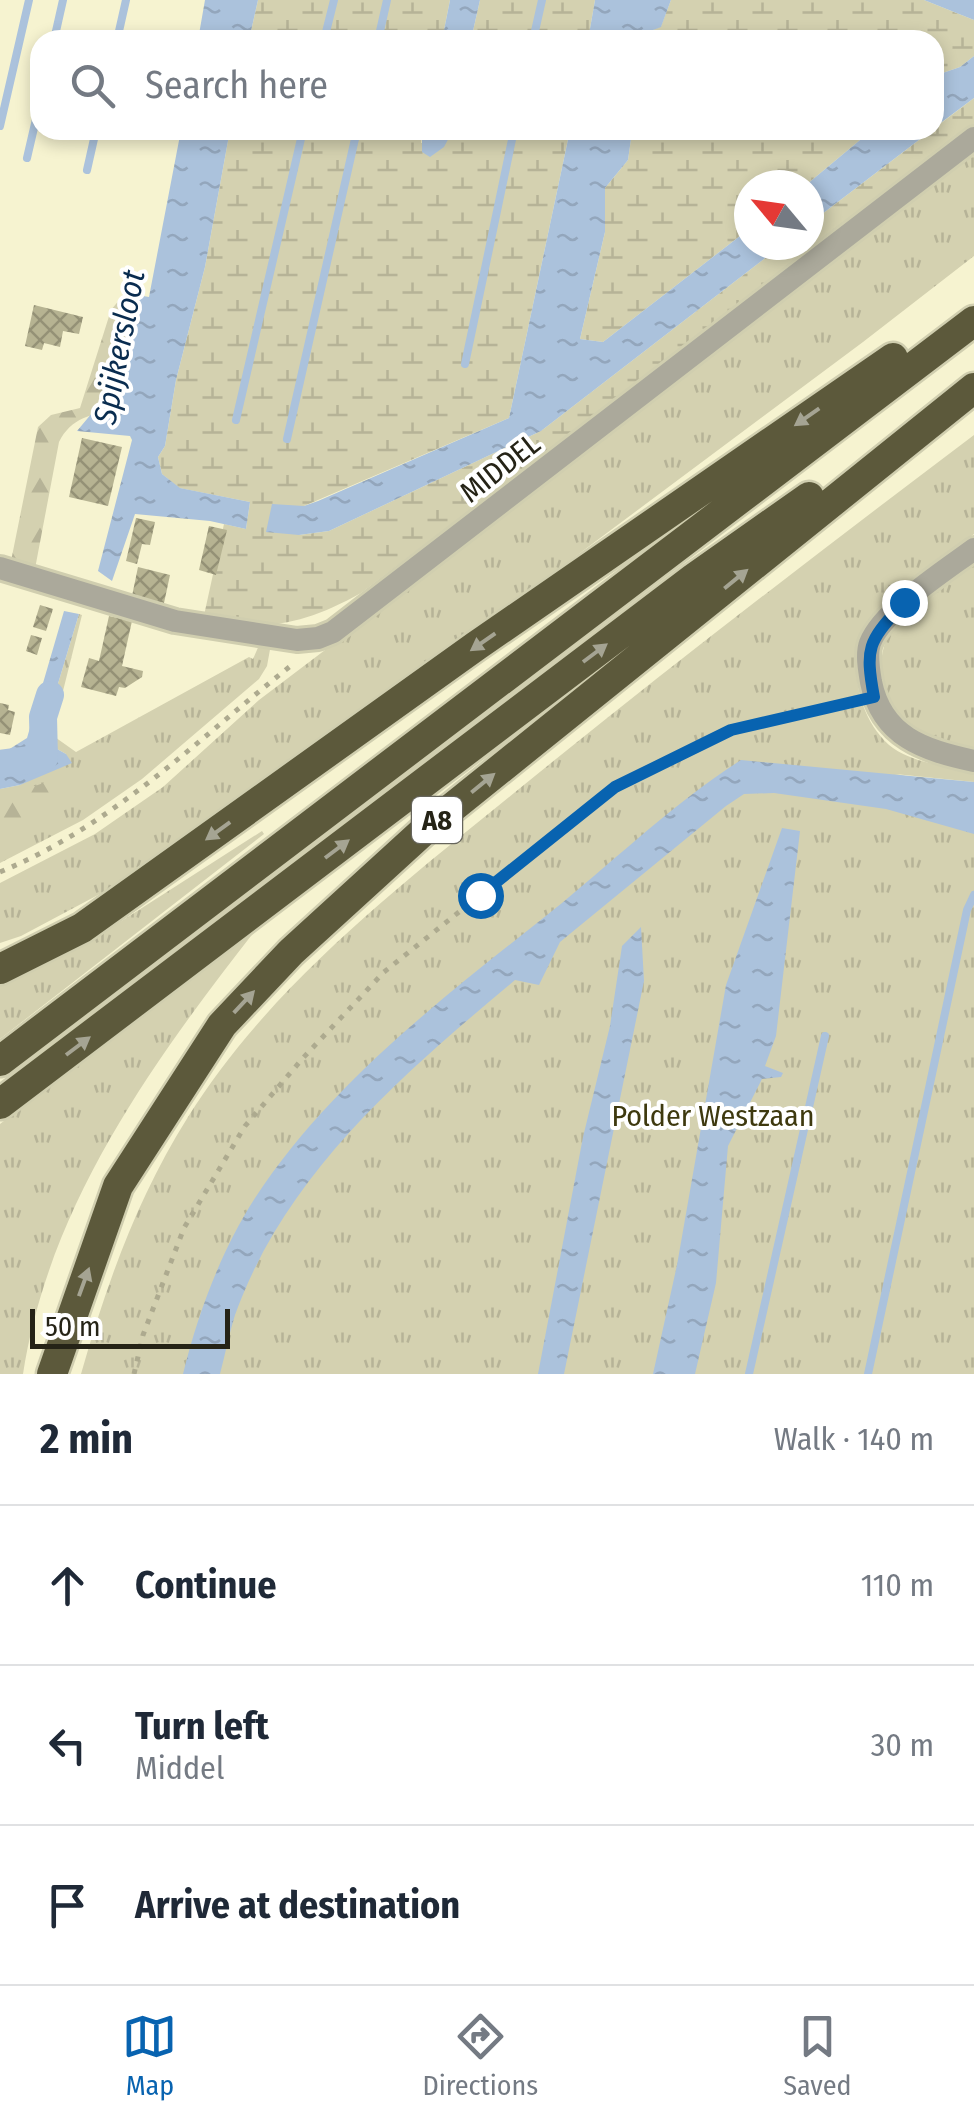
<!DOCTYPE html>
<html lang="en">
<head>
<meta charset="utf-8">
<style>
  body { margin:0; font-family:"Fira Sans Condensed",sans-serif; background:#f6f6f7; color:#1f2937 }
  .compass { position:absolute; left:734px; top:170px; width:90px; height:90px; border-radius:50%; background:#fff; box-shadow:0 5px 15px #0003; rotate:299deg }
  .scale { position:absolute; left:30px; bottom:25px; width:200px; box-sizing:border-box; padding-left:10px; border:5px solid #252316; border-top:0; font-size:28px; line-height:35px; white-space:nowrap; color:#252316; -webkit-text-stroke:8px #fff; paint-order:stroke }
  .stop { position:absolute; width:30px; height:30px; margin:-22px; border:8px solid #0863b0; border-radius:50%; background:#fff }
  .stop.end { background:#0863b0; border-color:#fff; box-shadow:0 2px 10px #0008 }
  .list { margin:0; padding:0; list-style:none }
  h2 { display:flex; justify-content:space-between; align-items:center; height:130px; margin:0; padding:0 40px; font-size:42px }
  h2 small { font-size:32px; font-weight:400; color:#747a83 }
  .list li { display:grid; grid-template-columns:65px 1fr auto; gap:30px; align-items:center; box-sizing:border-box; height:160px; padding:0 40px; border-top:2px solid #e0e1e3 }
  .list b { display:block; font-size:38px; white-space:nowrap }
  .list p { margin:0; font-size:32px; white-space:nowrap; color:#747a83 }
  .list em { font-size:32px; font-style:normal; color:#747a83 }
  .icon { flex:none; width:55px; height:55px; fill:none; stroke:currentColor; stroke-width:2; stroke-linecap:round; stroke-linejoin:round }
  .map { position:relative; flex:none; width:974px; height:1374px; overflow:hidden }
  .search { position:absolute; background:#fff; box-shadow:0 5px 15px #0003; left:30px; right:30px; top:30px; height:110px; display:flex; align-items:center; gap:25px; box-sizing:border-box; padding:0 35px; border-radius:30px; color:#747a83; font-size:38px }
  .sheet { height:610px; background:#fff }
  nav { display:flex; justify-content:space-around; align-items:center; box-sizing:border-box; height:140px; border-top:2px solid #e0e1e3; background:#fff; font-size:28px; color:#747a83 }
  nav a { display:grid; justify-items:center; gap:5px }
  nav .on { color:#0863b0 }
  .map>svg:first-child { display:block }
  .grass { fill:url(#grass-tufts) }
  .forest { fill:url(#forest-firs) }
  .wetland { fill:url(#wetland-marsh) }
  .water { fill:url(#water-ripples) }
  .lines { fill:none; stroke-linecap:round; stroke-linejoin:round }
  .stream { stroke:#abc2dc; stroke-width:8 }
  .canal { stroke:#abc2dc; stroke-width:28 }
  .building { fill:url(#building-cross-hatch) }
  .minor-casing { stroke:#d0ceaf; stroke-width:28 }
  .motorway-casing { stroke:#d0ceaf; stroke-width:35 }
  .path { stroke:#adaa8f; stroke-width:5; stroke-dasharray:5 8; stroke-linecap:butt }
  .minor { stroke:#aba99b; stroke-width:22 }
  .motorway { stroke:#5c593b; stroke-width:30 }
  .oneway { fill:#a5a493 }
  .route { stroke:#0863b0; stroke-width:12 }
  .labels { text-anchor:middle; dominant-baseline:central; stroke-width:8; stroke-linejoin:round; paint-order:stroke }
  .shield { fill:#fff; stroke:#66655c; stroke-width:2.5 }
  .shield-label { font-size:28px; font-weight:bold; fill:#252316 }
  .street-label { font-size:30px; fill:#252316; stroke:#fff }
  .park-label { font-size:30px; fill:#3e390f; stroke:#fff }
  .water-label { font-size:32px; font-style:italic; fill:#092c4f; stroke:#fff }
</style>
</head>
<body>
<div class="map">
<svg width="974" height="1374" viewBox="0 0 974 1374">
  <defs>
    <pattern id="grass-tufts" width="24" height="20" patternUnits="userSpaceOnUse" patternTransform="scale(2.5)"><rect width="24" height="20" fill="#d4d1b0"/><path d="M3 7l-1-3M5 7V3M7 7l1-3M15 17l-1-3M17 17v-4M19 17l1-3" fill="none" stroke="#b6b397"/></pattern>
    <pattern id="forest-firs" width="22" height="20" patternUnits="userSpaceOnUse" patternTransform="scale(2.5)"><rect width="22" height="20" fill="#d4d1b0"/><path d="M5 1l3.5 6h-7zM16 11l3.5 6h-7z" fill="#b6b397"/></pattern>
    <pattern id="wetland-marsh" width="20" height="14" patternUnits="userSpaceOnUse" patternTransform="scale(2.5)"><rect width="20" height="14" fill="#d4d1b0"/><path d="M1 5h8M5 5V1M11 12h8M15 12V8" fill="none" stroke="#b6b397"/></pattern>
    <pattern id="water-ripples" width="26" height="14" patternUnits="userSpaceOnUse" patternTransform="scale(2.5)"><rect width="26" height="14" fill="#abc2dc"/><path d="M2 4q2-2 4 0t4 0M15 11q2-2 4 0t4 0" fill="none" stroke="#93a6bc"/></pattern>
    <pattern id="building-cross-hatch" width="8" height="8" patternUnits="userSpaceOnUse" patternTransform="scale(2.5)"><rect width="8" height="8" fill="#b6b392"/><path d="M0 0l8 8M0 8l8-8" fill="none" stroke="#949176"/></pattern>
  </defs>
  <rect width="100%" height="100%" fill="#f6f3d0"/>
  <path class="grass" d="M 974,147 L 974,256 L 863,342 L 454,647 L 128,879 L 21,936 L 0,943 L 0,883 L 95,834 L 163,787 L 259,700 L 597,444 Z
    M 974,435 L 974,534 C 943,558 901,580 878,611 C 871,619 860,634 858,643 C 851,680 863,725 893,748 C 916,764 948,766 974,772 L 974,782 L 895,774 L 974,789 L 974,1374 L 81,1374 C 107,1283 137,1198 188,1117 C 270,986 396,889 514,793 C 665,670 819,552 974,435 Z
    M 974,561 L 974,755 C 948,749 915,742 896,721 C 876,699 876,648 894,625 C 915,599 948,581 974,561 Z
    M 79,614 L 82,615 L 52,735 L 76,752 L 249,657 L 253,659 L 260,643 L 271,644 L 267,666 L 259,679 L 142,779 L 83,820 L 0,863 L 0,789 L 20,785 L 66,754 L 41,740 Z
    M 262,831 L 264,834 L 0,1039 L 0,983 L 106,931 Z
    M 269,913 C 162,1049 50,1198 23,1374 L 0,1374 L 0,1124 Z"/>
  <path class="forest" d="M 125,293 L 117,325 L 131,328 L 118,411 C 92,413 71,418 59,442 L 34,574 L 10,566 L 38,427 L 51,415 L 80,408 L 111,310 Z
    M 61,777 L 51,823 L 0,828 L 0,798 Z"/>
  <path class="wetland" d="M 258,0 L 450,0 L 442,40 L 249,40 Z
    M 480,0 L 595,0 L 588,40 L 471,40 Z
    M 671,0 L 924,0 L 974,20 L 974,56 L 960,67 L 934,76 L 934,40 L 639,40 L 640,36 L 661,26 Z
    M 974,98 L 974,127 L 361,593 C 305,624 267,632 203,620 L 224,524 L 246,529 L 250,502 L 179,488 L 162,474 L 158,457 L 165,446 L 176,380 L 205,267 L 230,130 L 422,130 L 421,143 L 452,134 L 453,130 L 570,130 L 509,418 L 304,506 L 299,535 L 329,531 L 541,431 L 782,245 L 809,245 L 809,224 Z
    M 627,130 L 872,130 L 806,185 L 749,185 L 749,229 L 603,342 L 580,339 L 605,232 L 605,188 L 628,160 L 631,139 Z"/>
  <path class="water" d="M 205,0 L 258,0 L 249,40 L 198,40 Z
    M 450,0 L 480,0 L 471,40 L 442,40 Z
    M 595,0 L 671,0 L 661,27 L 640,35 L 639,40 L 588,40 Z
    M 924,0 L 974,0 L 974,20 Z
    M 974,56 L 974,98 L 934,128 L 934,76 L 960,67 Z
    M 181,130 L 230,130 L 205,267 L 176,380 L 165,446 L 158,457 L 162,474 L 180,488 L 250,502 L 246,529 L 210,521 L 135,514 L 112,581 L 98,571 L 132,440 L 130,436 L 77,431 L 92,413 L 118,411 L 131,329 L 117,325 L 125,293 L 149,297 Z
    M 422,130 L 453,130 L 444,147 L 430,157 L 422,152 Z
    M 570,130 L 627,130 L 631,139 L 628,160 L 605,188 L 605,232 L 580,339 L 603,342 L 749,229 L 749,245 L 782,245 L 541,431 L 329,531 L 299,535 L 266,532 L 272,504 L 304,506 L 318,501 L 509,418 Z
    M 872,130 L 932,130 L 809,224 L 809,185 L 806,185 Z
    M 64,611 L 79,614 L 41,740 L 66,754 L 72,763 L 20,785 L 0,789 L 0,755 L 27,738 Z
    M 741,760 L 974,782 L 974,834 L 886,809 L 774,793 L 744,794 L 726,806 L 560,942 L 539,985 L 515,980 C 403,1074 286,1173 235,1315 C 229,1334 225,1355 220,1374 L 183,1374 C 198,1313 221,1251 255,1198 C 333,1079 452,991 562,903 C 620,855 677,801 741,760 Z
    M 782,828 L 800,831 L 776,1036 L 765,1066 L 783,1073 L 781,1077 L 762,1079 L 728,1146 L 716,1283 L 695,1374 L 653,1374 L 677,1265 L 726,985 Z
    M 641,927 L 644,981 L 564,1374 L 538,1374 L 583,1137 L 610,1026 L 622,946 Z"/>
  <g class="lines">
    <path class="stream" d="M 54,40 L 63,0
      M 117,40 L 126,0
      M 324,40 L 334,0
      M 378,40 L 387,0
      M 533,40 L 542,0
      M 0,126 L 29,0
      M 27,158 L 40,102
      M 87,170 L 96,130
      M 465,364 L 514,130
      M 236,420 L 303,130
      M 287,439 L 357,130
      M 749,1374 L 825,1036
      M 868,1374 L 967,910 L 974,895"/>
    <path class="canal" d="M 0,764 L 44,758 L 43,717 L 50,695"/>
  </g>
  <path class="building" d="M 34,305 L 83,317 L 79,334 L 63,331 L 60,347 L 44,343 L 42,350 L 25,346 Z
    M 82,438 L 122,447 L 108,506 L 69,497 Z
    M 136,518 L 155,522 L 150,545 L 142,544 L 137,564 L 126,561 Z
    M 209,526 L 227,530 L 216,575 L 199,570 Z
    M 138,567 L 170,575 L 164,603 L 132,596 Z
    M 40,605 L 53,609 L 46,631 L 33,627 Z
    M 109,616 L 132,621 L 122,666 L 143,671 L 142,677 L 125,688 L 119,687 L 116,696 L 81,687 L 89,658 L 99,661 Z
    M 31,635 L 42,638 L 37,655 L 26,651 Z
    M 0,703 L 9,705 L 8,710 L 15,712 L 10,735 L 0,733 Z"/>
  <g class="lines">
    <defs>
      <path id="minor" d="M 974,549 C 946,570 883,610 870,643 C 866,654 869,670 871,682 C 882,737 924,750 974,761
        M 0,568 L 175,621 L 297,640 L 318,638 L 333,632 L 974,138"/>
      <path id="motorway" d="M 0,969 L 82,928 L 476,646 L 893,358
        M 0,1061 L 974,321
        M 0,1104 L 694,578 L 809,497
        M 52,1374 L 118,1186 L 222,1025 L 291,952 L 428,827 L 974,388"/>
    </defs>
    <use href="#minor" class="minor-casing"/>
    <use href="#motorway" class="motorway-casing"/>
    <path class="path" d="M 0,872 C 114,825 198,739 293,664
      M 134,1374 L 143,1335 L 184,1228 L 245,1126 L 303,1058 L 384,972 L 615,787 L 731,730 L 852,703"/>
    <use href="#minor" class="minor"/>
    <use href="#motorway" class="motorway"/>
  </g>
  <defs><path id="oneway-solid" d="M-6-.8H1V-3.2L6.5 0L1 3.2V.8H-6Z" transform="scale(2.5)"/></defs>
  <g class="oneway">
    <use href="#oneway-solid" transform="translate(807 417) rotate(145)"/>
    <use href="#oneway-solid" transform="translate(736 579) rotate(-39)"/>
    <use href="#oneway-solid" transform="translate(483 642) rotate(145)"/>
    <use href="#oneway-solid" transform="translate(595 653) rotate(-37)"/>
    <use href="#oneway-solid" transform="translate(483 783) rotate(-39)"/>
    <use href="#oneway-solid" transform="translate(218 831) rotate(144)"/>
    <use href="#oneway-solid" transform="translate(337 849) rotate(-37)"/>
    <use href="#oneway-solid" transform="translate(244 1002) rotate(-47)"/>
    <use href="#oneway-solid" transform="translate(78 1046) rotate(-37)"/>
    <use href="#oneway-solid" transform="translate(84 1282) rotate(-70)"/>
  </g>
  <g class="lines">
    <path class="route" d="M 480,895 L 615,787 L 731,730 L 874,697 C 864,644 870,641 904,602"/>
  </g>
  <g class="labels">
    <rect class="shield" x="412" y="797" width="50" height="46" rx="8"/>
    <g class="shield-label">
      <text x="437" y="820">A8</text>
    </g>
    <g class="street-label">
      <text transform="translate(500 468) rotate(-38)">MIDDEL</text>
    </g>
    <g class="park-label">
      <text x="713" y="1116">Polder Westzaan</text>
    </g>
    <g class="water-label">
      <text transform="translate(119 347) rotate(-79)">Spijkersloot</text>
    </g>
  </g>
</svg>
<svg class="compass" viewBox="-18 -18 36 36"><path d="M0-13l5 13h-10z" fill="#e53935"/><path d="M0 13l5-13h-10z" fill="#747a83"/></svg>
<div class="scale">50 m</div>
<div class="stop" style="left:480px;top:895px"></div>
<div class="stop end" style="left:904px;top:602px"></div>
<div class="search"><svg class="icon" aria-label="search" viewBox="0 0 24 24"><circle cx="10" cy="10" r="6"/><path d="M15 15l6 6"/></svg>Search here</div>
</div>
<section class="sheet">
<h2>2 min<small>Walk · 140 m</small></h2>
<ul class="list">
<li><svg class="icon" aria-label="ahead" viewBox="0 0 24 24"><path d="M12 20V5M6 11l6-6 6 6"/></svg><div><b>Continue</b></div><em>110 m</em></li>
<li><svg class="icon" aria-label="left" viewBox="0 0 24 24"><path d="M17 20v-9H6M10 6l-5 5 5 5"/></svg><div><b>Turn left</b><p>Middel</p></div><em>30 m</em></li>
<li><svg class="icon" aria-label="arrive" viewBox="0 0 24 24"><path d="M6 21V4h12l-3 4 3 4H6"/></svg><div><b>Arrive at destination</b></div></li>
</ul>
</section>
<nav>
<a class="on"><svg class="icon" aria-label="map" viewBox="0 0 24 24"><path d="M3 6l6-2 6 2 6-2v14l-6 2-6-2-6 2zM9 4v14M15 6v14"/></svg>Map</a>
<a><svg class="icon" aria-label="directions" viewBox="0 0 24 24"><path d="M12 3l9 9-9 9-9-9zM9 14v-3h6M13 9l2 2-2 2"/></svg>Directions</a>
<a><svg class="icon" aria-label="saved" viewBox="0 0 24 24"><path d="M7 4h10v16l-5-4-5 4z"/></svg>Saved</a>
</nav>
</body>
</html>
